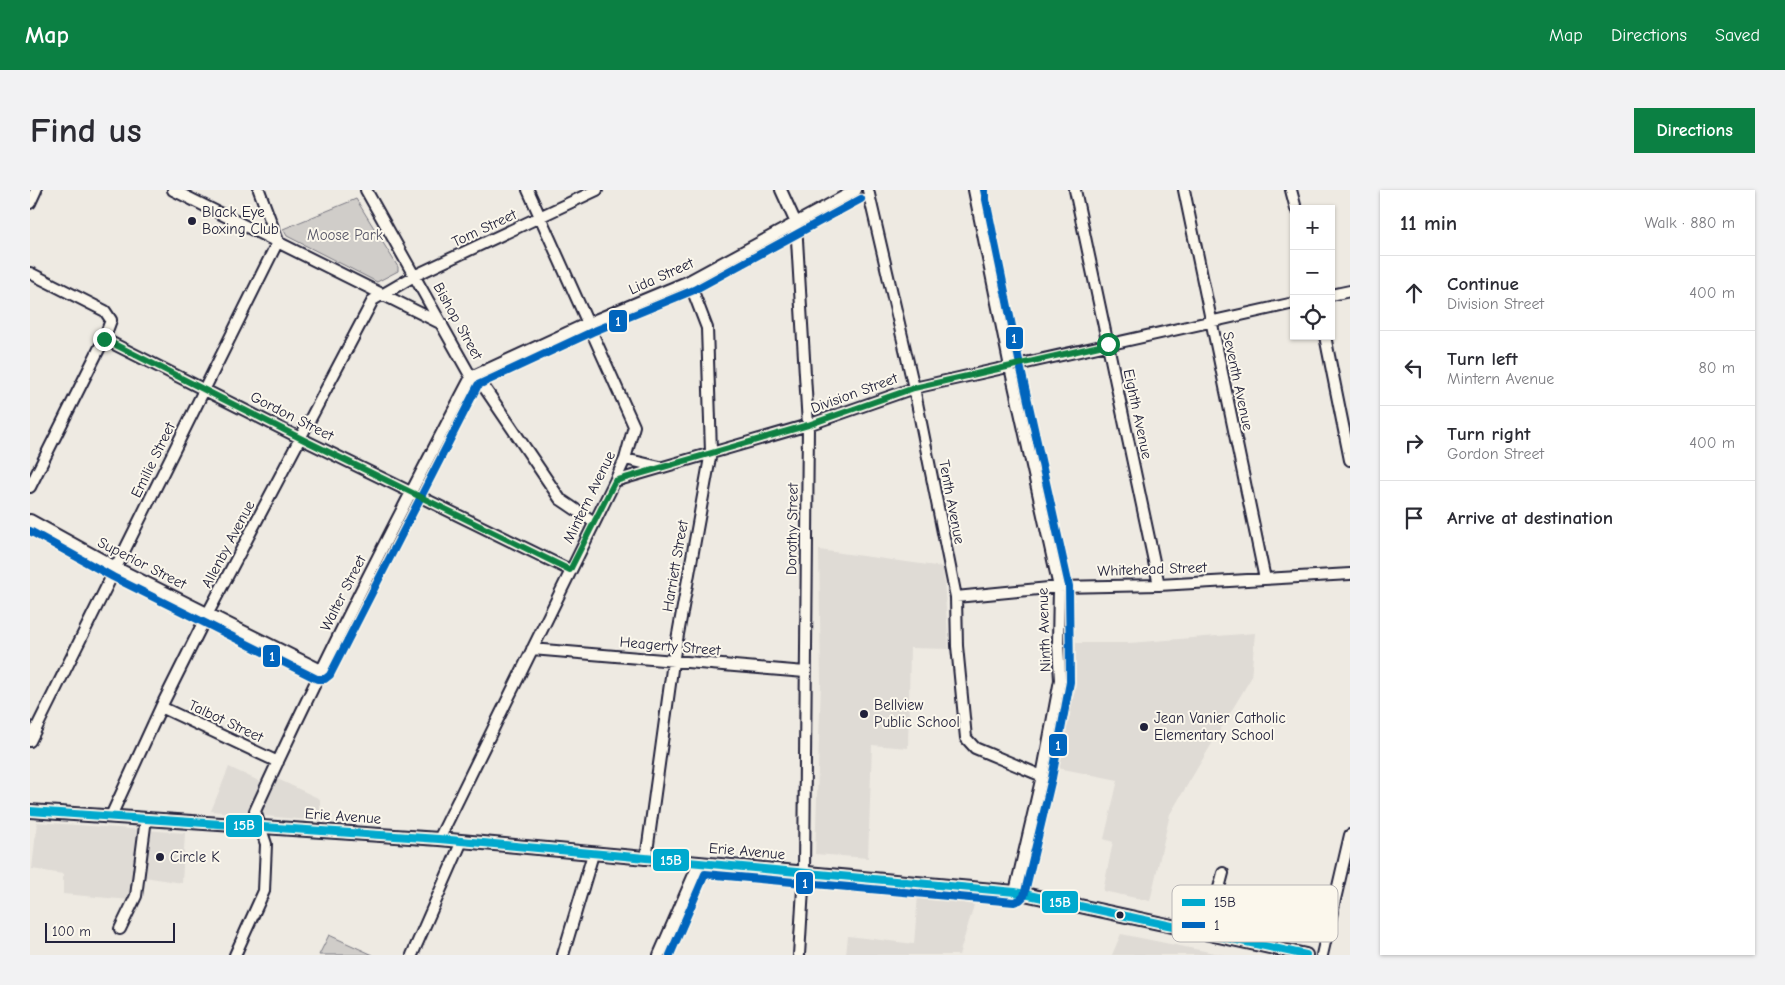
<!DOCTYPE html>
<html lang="en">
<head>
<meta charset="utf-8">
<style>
  body { margin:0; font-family:"Comic Neue",sans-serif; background:#f2f2f3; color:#2b2b33 }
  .controls { position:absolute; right:15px; top:15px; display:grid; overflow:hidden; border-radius:0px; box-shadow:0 1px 4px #0004 }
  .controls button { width:45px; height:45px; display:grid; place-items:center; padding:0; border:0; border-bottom:1px solid #e1e1e2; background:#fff; color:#2b2b33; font:25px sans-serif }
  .scale { position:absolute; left:15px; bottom:12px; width:130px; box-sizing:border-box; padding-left:5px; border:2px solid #22223b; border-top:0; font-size:14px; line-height:18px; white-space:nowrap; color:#22223b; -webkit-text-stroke:4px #fbf7ec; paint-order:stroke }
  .stop { position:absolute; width:15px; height:15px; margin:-11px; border:4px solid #0b8043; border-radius:50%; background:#fff }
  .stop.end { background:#0b8043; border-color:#fff; box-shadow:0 1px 5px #0008 }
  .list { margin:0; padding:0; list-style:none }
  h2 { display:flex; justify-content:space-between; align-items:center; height:65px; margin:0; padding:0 20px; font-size:21px }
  h2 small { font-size:16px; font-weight:400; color:#7c7c81 }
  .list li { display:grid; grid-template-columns:32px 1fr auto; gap:15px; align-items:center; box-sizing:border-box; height:75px; padding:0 20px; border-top:1px solid #e1e1e2 }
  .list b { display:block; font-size:19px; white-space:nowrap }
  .list p { margin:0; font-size:16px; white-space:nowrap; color:#7c7c81 }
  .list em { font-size:16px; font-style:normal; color:#7c7c81 }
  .icon { flex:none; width:28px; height:28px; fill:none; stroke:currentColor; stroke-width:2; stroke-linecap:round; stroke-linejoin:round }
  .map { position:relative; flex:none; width:1320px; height:765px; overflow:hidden; border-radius:0px }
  header { display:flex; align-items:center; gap:30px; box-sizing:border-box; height:70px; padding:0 25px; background:#0b8043; color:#fff }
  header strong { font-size:24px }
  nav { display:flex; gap:28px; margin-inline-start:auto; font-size:18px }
  .intro { display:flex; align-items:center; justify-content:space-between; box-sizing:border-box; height:120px; padding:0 30px }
  h1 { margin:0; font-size:35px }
  .button { padding:12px 22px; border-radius:0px; background:#0b8043; color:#fff; font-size:18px; font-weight:700 }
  main { display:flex; gap:30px; padding:0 30px }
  aside { flex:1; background:#fff; border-radius:0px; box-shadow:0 1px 4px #0004 }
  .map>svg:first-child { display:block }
  .built { fill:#dfdbd5 }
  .green { fill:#d0cdc9; stroke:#797882 }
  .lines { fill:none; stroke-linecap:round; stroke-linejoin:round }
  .minor-casing { stroke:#22223b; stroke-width:14 }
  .major-casing { stroke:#22223b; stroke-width:16 }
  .minor { stroke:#fbf7ec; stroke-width:10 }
  .major { stroke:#fbf7ec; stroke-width:12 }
  .bus-1-casing { stroke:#fbf7ec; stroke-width:11 }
  .bus-2-casing { stroke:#fbf7ec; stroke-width:11 }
  .bus-1 { stroke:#00a9ce; stroke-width:8 }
  .bus-2 { stroke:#0065bd; stroke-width:8 }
  .route { stroke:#0b8043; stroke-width:6 }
  .poi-dot { fill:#22223b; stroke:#fbf7ec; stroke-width:2 }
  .labels { text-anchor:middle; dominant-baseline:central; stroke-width:4; stroke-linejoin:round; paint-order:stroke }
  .poi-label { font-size:15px; fill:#22223b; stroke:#fbf7ec; text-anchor:start }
  .street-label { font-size:15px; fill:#22223b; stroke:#fbf7ec }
  .park-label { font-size:15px; fill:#565566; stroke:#fbf7ec }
  .key { fill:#fbf7ec; stroke:#bab7b7; stroke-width:1 }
  .key-label { font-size:14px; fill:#22223b }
  .line-badge { stroke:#fbf7ec; stroke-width:2 }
  .badge-label { font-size:14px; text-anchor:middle; font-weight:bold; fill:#fff }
</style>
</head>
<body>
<header>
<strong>Map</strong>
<nav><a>Map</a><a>Directions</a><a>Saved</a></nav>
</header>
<div class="intro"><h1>Find us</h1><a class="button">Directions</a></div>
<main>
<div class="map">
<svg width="1320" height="765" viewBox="0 0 1320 765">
  <rect width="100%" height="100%" fill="#eeeae2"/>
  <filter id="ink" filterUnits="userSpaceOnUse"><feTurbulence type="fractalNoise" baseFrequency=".02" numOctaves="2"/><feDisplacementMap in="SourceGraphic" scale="10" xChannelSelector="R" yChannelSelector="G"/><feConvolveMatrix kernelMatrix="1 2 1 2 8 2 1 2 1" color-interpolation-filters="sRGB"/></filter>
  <g filter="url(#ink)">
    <path class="built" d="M 789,360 L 913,377 L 919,459 L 880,458 L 878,558 L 842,555 L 838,668 L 785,664 L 791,493 Z
      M 1225,443 L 1221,488 L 1140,624 L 1120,711 L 1073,701 L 1083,652 L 1074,649 L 1088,590 L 1028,578 L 1046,496 L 1046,453 L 1099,453 Z
      M 199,577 L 233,593 L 237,584 L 290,609 L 290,631 L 181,621 Z
      M 7,632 L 155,643 L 152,693 L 108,686 L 100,710 L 33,704 L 33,684 L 2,679 Z
      M 888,705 L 944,715 L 929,765 L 816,765 L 818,746 L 884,754 Z
      M 1091,744 L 1194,765 L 1082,765 Z"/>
    <path class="green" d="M 326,9 L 368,77 L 368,81 L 347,92 L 257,46 L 253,39 Z
      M 299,745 L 343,765 L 289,765 Z"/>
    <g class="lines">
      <defs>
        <path id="minor" d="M 143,0 L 412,134
          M 336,0 L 441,187 L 454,197 L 530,309 L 564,332
          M 751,0 L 766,33 L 778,235 L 774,682 L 769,765
          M 838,0 L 884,198 L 926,407 L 927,456 L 936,548 L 945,558 L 1012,586
          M 944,0 L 980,177 L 1029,397 L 1028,454 L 1030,490 L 1012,586 L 985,702
          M 1045,0 L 1129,395
          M 1154,0 L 1235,389
          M 1261,0 L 1266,19
          M 0,13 L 6,0
          M 0,83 L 75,121 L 81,130 L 74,149 L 0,297
          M 1301,105 L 1320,101
          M 1295,146 L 1320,270
          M 74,149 L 272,249 L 540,380
          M 441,187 L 558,133 L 659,91 L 826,0
          M 595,269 L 630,277
          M 585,291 L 778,235 L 884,198 L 1264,113
          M 0,330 L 87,378 L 291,480
          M 926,407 L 1029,397 L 1129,395 L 1320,384
          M 502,459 L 775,482
          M 131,517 L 248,572
          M 0,551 L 248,51 L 229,0
          M 81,626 L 131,517 L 178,423 L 343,110 L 386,85 L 567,0
          M 409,649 L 585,291 L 595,269 L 604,236 L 498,0
          M 616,669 L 643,472 L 681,262 L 677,138 L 659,91
          M 90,739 L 106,706 L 116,628
          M 1177,743 L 1193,683
          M 205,765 L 234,701 L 236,654 L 225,621 C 292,474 366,330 441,187
          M 382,765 L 432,651
          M 533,765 L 563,664
          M 629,765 L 669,673
          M 1292,765 L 1320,645"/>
        <path id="major" d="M 0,621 L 409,649 L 985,702 L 1276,765"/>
      </defs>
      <use href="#minor" class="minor-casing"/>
      <use href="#major" class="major-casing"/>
      <use href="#minor" class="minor"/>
      <use href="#major" class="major"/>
      <defs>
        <path id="bus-1" d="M 0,621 L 409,649 L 985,702 L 1276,765"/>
        <path id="bus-2" d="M 0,341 L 83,387 L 287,489 L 295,489 L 300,485 L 448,195 L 562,142 L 664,100 L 831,9
          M 640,765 L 675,684 L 984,712 L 990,710 L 994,706 L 1022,588 L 1040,492 L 1039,396 L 990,175 L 954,0"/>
      </defs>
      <use href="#bus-1" class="bus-1-casing"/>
      <use href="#bus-2" class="bus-2-casing"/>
      <use href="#bus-1" class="bus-1"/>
      <use href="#bus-2" class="bus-2"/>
    </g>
  </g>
  <g class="lines" filter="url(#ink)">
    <path class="route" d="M 74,149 L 272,249 L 540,380 L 585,291 L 778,235 L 884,198 L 1078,154"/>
  </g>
  <g class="poi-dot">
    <circle cx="162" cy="31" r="5"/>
    <circle cx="834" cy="524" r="5"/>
    <circle cx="1114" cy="537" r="5"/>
    <circle cx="130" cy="667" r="5"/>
    <circle cx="1090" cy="725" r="4.5"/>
  </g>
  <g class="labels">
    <g class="poi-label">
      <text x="172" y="22">Black Eye<tspan x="172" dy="17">Boxing Club</tspan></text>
      <text x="844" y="515">Bellview<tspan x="844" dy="17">Public School</tspan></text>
      <text x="1124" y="528">Jean Vanier Catholic<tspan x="1124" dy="17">Elementary School</tspan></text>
      <text x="140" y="667">Circle K</text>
    </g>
    <g class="street-label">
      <text transform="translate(454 38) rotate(-25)">Tom Street</text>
      <text transform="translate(631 86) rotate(-24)">Lida Street</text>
      <text transform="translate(428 131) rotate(61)">Bishop Street</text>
      <text transform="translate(1208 191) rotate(78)">Seventh Avenue</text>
      <text transform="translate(824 203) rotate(-20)">Division Street</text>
      <text transform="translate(1108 224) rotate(78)">Eighth Avenue</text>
      <text transform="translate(262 226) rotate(27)">Gordon Street</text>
      <text transform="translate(123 270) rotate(-64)">Emilie Street</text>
      <text transform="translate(559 307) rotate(-64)">Mintern Avenue</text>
      <text transform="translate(922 312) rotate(79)">Tenth Avenue</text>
      <text transform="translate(762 339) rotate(-89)">Dorothy Street</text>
      <text transform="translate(198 354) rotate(-62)">Allenby Avenue</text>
      <text transform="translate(112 373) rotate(27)">Superior Street</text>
      <text transform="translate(645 376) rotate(-80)">Harriett Street</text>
      <text transform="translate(1122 379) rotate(-2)">Whitehead Street</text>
      <text transform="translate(313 403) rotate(-63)">Walter Street</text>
      <text transform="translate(1014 440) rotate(-92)">Ninth Avenue</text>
      <text transform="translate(640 456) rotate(5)">Heagerty Street</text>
      <text transform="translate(196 531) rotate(25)">Talbot Street</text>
      <text transform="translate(313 626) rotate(4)">Erie Avenue</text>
      <text transform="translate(717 661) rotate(5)">Erie Avenue</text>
    </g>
    <g class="park-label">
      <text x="315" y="45">Moose Park</text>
    </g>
  </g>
  <rect x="1142" y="695" width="166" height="57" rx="8" class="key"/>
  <rect x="1152" y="709" width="23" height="7" fill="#00a9ce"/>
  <rect x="1152" y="732" width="23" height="6" fill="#0065bd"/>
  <g class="key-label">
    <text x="1184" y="717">15B</text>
    <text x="1184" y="740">1</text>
  </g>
  <g class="line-badge">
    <rect x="578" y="119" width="20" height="24" rx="5" fill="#0065bd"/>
    <rect x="975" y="136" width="19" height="24" rx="5" fill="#0065bd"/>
    <rect x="232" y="454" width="19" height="24" rx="5" fill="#0065bd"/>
    <rect x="1018" y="543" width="20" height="24" rx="5" fill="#0065bd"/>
    <rect x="195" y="624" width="38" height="24" rx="5" fill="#00a9ce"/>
    <rect x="622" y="658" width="38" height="24" rx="5" fill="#00a9ce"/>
    <rect x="765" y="681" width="19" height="24" rx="5" fill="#0065bd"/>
    <rect x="1011" y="700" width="38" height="24" rx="5" fill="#00a9ce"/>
  </g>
  <g class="badge-label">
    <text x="588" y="136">1</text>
    <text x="984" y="153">1</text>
    <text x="242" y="471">1</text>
    <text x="1028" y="560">1</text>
    <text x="214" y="640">15B</text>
    <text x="641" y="675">15B</text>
    <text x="775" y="698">1</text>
    <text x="1030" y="717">15B</text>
  </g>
</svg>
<div class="controls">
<button>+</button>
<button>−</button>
<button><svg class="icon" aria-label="locate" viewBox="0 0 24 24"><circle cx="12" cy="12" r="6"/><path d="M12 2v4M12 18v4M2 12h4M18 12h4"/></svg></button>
</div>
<div class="scale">100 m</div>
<div class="stop" style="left:1078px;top:154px"></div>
<div class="stop end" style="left:74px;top:149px"></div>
</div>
<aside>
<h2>11 min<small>Walk · 880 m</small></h2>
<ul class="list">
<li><svg class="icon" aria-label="ahead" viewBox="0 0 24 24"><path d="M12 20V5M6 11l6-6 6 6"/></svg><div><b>Continue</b><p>Division Street</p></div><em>400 m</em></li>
<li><svg class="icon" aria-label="left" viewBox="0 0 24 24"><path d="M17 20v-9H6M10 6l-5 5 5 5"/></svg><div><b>Turn left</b><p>Mintern Avenue</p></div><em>80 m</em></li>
<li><svg class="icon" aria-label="right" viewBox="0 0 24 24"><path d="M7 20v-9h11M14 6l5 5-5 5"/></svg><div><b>Turn right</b><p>Gordon Street</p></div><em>400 m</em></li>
<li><svg class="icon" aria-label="arrive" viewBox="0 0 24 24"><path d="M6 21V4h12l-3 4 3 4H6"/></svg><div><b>Arrive at destination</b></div></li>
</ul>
</aside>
</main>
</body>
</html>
